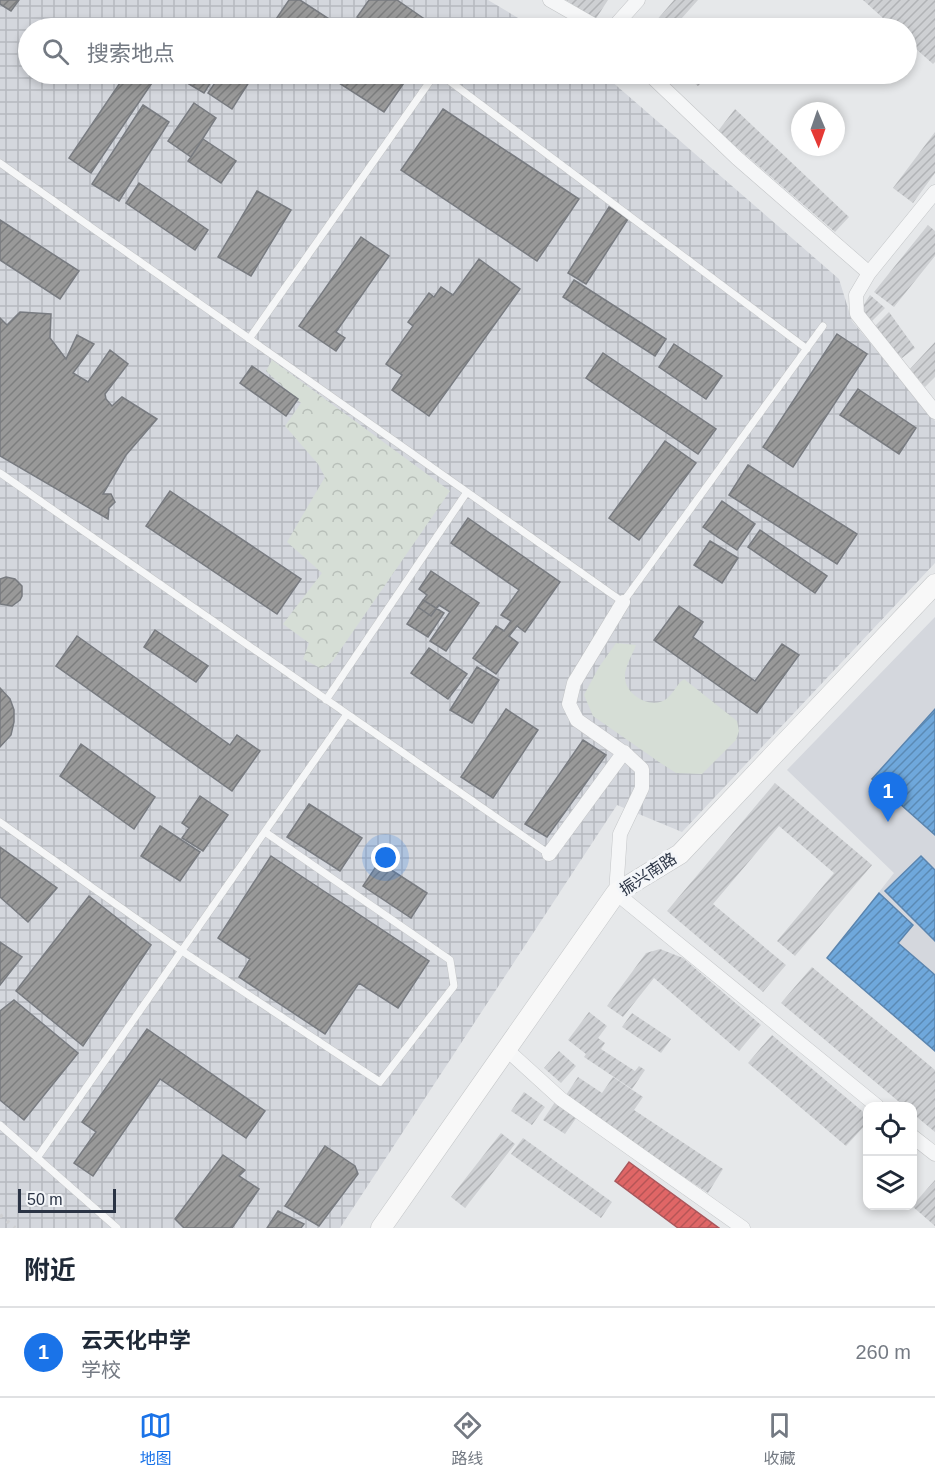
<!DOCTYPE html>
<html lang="zh">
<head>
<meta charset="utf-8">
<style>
  body { margin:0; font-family:Helvetica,"Noto Sans SC",sans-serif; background:#f2f2f3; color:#1f2937 }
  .controls { position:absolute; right:18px; bottom:18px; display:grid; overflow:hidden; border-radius:12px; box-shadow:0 3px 9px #0003 }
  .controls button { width:54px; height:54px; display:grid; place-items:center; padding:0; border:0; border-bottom:2px solid #e0e1e3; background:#fff; color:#1f2937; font:30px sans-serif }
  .compass { position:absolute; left:791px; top:102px; width:54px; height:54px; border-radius:50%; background:#fff; box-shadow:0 3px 9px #0003; rotate:178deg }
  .scale { position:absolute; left:18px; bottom:15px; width:98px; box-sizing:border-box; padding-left:6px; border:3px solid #2b3445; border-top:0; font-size:16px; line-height:21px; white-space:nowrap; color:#2b3445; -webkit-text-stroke:4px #f4f6f9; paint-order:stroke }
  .you { position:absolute; left:386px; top:858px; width:21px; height:21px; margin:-15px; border:4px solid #fff; border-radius:50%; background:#1a73e8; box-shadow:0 0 0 9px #1a73e833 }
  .badge { display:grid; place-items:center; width:39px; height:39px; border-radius:50%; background:#1a73e8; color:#fff; font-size:20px; font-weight:700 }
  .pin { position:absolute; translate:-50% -50px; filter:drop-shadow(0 2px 3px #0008) }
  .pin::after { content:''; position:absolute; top:32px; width:21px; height:18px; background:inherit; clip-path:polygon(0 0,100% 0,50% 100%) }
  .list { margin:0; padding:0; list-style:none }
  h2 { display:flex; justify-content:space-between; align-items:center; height:78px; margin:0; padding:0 24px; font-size:26px }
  h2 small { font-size:20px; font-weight:400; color:#747a83 }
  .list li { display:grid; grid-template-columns:39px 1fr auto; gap:18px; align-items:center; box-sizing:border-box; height:90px; padding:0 24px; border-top:2px solid #e0e1e3 }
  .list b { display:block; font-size:22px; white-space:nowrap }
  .list p { margin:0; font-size:20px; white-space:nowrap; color:#747a83 }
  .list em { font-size:20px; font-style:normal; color:#747a83 }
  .icon { flex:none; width:33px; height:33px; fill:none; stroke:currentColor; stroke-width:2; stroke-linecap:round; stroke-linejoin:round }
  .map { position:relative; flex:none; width:935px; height:1228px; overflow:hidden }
  .search { position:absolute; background:#fff; box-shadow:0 3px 9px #0003; left:18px; right:18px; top:18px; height:66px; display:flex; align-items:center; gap:15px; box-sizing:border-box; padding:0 21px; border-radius:33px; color:#747a83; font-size:22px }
  .sheet { height:168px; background:#fff }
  nav { display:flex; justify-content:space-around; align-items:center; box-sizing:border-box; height:84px; border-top:2px solid #e0e1e3; background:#fff; font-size:16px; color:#747a83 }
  nav a { display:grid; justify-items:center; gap:3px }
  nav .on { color:#1a73e8 }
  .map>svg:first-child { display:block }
  .built { fill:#d4d7dd }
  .industrial { fill:url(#industrial-grid) }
  .grass { fill:#d6ded6 }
  .forest { fill:url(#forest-crowns) }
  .shops { fill:url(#shops-hatch); stroke:#aa575c; stroke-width:1.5 }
  .schools { fill:url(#schools-hatch); stroke:#5b85af; stroke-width:1.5 }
  .industry { fill:url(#industry-hatch); stroke:#787b80; stroke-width:1.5 }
  .building { fill:url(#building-hatch) }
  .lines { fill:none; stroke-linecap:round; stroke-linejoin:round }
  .service-casing { stroke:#c4c6c8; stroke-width:8 }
  .minor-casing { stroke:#c4c6c8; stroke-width:15 }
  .secondary-casing { stroke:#c4c6c8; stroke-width:21 }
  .service { stroke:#f5f6f7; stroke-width:7 }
  .minor { stroke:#f5f6f7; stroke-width:14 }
  .secondary { stroke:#f8f8f8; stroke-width:20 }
  .rail { stroke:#cecfd2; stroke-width:4; stroke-dasharray:3 6; stroke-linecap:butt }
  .labels { text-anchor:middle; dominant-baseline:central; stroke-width:6; stroke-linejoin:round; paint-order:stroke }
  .street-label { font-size:16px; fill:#2b3445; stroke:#f4f6f9 }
</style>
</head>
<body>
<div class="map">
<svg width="935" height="1228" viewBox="0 0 935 1228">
  <defs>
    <pattern id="industrial-grid" width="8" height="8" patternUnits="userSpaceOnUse" patternTransform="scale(1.5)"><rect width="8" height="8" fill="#d4d7dd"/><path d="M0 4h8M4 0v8" fill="none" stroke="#b6b9bf"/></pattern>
    <pattern id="forest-crowns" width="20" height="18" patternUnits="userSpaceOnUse" patternTransform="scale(1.5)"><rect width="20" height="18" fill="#d6ded6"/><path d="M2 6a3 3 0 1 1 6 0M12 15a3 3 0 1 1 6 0" fill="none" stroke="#b8bfb9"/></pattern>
    <pattern id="shops-hatch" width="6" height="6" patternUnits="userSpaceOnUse" patternTransform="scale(1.5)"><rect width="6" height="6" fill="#e06666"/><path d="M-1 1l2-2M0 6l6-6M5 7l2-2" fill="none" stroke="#b65556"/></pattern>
    <pattern id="schools-hatch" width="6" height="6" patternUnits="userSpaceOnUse" patternTransform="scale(1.5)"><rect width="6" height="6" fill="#6fa8dc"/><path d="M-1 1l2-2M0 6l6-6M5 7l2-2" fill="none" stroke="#5b8ab4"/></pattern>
    <pattern id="industry-hatch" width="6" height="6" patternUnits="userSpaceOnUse" patternTransform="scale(1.5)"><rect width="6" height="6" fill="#999"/><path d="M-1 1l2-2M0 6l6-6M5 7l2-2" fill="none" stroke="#7d7e7f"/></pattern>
    <pattern id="building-hatch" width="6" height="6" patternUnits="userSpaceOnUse" patternTransform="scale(1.5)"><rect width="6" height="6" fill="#ced0d3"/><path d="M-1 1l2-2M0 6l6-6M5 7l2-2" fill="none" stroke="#b1b3b6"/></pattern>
  </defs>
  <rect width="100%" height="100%" fill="#e6e8ea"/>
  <path class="built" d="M 935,617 L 935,1051 L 827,958 L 894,873 L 787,770 Z"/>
  <path class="industrial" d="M 0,0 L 488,0 L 535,28 L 28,28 L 28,74 L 603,74 L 839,279 L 852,321 L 935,421 L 935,563 L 682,832 L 617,805 L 340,1228 L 0,1228 Z"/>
  <path class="grass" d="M 616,643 L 636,645 C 633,654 624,668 625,677 C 625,693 645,706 660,702 C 672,699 675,685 684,679 L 737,721 L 739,731 L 736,740 L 702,774 L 676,773 L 659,762 L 593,716 L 584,695 L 599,667 Z"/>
  <path class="forest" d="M 272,360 L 450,491 L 332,662 L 322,669 L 303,659 L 309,643 L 283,624 L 322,573 L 287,542 L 325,477 L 318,464 L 285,426 L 301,403 L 266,371 Z"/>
  <path class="shops" d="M 629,1162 L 719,1228 L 678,1228 L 615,1181 Z"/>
  <path class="schools" d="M 935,709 L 935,835 L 872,779 Z
    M 921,856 L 935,870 L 935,941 L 885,891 Z
    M 879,893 L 913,925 L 898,943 L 935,975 L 935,1051 L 827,958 Z"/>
  <path class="industry" d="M 0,0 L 19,0 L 11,11 L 0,4 Z
    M 289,0 L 300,0 L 343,28 L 270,28 Z
    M 369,0 L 397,0 L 436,27 L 435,28 L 374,28 L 357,17 Z
    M 126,74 L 158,74 L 91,173 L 69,158 Z
    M 172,74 L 216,74 L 204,93 Z
    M 221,74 L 243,74 L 251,79 L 232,109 L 208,93 Z
    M 325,74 L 410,74 L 384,112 Z
    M 194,103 L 216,118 L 191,157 L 168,141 Z
    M 143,105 L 169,122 L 119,201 L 92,184 Z
    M 443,109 L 579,199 L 537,261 L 401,170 Z
    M 203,139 L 236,161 L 221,183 L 188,161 Z
    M 139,183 L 208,230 L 195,250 L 126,203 Z
    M 257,191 L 291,210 L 251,276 L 218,257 Z
    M 609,207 L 628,219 L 586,284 L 568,273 Z
    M 0,220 L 79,271 L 60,299 L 0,260 Z
    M 361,237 L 389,256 L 336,332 L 345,338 L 336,351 L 299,326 Z
    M 479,259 L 520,289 L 429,416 L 392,390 L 402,375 L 386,364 L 413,326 L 408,322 L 429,293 L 434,297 L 441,287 L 453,295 Z
    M 574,280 L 666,339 L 655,356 L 563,297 Z
    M 20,312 L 51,314 L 50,338 L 66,359 L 77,335 L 94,344 L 73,373 L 88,382 L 110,350 L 128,364 L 105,394 L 106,399 L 112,406 L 122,397 L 157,419 L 126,455 L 103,494 L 111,494 L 115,502 L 109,508 L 108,519 L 0,456 L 0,318 L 7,325 Z
    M 837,334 L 867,354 L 793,467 L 763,447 Z
    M 674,344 L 722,376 L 706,399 L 659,367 Z
    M 603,353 L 716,429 L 698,454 L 586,378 Z
    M 252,366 L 298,399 L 286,416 L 240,383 Z
    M 858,389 L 916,428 L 899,454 L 840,415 Z
    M 665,441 L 696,463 L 639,540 L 609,518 Z
    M 748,465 L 857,534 L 837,564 L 729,495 Z
    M 170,491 L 301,579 L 277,614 L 146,526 Z
    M 722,501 L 755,524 L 737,550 L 703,527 Z
    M 468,518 L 560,582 L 525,632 L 517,626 L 509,636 L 518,643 L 496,674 L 473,658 L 496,626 L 504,631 L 511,621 L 501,615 L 519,590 L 451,543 Z
    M 760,530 L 827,576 L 815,593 L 748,547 Z
    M 710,541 L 738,558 L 722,583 L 694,565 Z
    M 431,571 L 479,603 L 446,651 L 430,641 L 450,612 L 439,605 L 431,616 L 418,607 L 427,595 L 419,589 Z
    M 6,577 L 15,579 L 22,586 L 22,596 L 20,600 L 12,606 L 0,604 L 0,579 Z
    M 423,600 L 444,613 L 428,637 L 407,624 Z
    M 679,606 L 703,622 L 693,637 L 755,681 L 782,644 L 799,655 L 757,713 L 654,640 Z
    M 155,630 L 208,666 L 196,682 L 144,647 Z
    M 77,636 L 230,745 L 237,735 L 260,751 L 232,791 L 56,666 Z
    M 429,648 L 467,674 L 448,699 L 411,673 Z
    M 477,667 L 499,680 L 472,723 L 450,710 Z
    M 0,688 L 10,699 L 14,710 L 14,722 L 11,735 L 0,747 Z
    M 506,709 L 538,730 L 493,798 L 461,777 Z
    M 583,740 L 606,755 L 547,837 L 525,824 Z
    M 81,744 L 155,797 L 134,829 L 60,776 Z
    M 200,796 L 228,815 L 203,851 L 182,838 L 189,828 L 182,823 Z
    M 309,804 L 362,838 L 340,871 L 287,837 Z
    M 160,826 L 200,852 L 180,881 L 141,856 Z
    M 0,847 L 57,888 L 28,922 L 0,897 Z
    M 271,856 L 429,961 L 398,1008 L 359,983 L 325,1034 L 239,977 L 250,959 L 218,938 Z
    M 379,862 L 427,893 L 411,918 L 363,886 Z
    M 89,896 L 151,945 L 83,1046 L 16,991 Z
    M 0,942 L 22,957 L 0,985 Z
    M 14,1000 L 78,1053 L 24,1120 L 0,1100 L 0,1011 Z
    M 147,1029 L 265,1111 L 246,1138 L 160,1079 L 93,1176 L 74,1163 L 96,1132 L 82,1122 Z
    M 325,1146 L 355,1166 L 358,1174 L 319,1226 L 285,1206 Z
    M 223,1155 L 245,1170 L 239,1176 L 259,1189 L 232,1228 L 184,1228 L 175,1219 Z
    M 278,1211 L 304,1224 L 301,1228 L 267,1228 Z"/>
  <path class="building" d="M 566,0 L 608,0 L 595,20 Z
    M 674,0 L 698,0 L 673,28 L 650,28 Z
    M 863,0 L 935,0 L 935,62 L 933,64 L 906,40 L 906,28 L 894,28 Z
    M 683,74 L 711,74 L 698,86 Z
    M 735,109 L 849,217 L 835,232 L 718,131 Z
    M 935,132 L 935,173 L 913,203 L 893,188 Z
    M 928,225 L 935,231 L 935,256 L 894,307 L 874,292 Z
    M 870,295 L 885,308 L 872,321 L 861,309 Z
    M 889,312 L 915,348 L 902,358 L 872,329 Z
    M 935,342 L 935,377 L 925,387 L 910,369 Z
    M 775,783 L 872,865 L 795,956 L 777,941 L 834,873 L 779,826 L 713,904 L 786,965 L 763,992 L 667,911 Z
    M 660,949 L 683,958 L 761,1025 L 739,1051 L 654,978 L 623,1017 L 607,1006 L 646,953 Z
    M 812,967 L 935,1070 L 935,1132 L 912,1113 L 912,1106 L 904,1106 L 781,1003 Z
    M 589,1012 L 607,1026 L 598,1038 L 605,1043 L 601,1049 L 635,1071 L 639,1066 L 645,1070 L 632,1089 L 584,1057 L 586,1054 L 568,1040 Z
    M 632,1013 L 671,1039 L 661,1053 L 622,1027 Z
    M 772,1035 L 868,1116 L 868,1122 L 846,1146 L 748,1063 Z
    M 559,1051 L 576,1066 L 561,1083 L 544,1068 Z
    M 578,1077 L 602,1093 L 613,1077 L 643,1097 L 634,1110 L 723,1169 L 708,1193 L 564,1098 Z
    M 524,1092 L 545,1107 L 532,1125 L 511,1111 Z
    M 557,1099 L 579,1114 L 565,1134 L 543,1120 Z
    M 501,1133 L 515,1144 L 465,1208 L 451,1197 Z
    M 523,1138 L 612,1202 L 601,1218 L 511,1154 Z
    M 935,1180 L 935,1226 L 912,1206 Z"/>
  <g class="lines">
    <defs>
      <path id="service" d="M 440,74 L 807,349
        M 0,163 L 623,602 L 823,326
        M 249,339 L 435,74
        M 0,473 L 549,854
        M 326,700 L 467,492
        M 0,822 L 182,951 L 380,1082 L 454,986 L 450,960 L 265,832
        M 0,1125 L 117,1228
        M 37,1158 L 347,714"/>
      <path id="minor" d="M 550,0 L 599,28
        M 613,28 L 638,0
        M 649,74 L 737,158 L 869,273
        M 935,192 L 869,273 L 856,295 L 857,314 L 935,412
        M 623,602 L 574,683 L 569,704 L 577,720 L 627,755 L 642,769 L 642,788 L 620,834 L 616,893 L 877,1106
        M 549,854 L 624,752
        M 507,1050 L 561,1099 L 743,1228
        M 912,1136 L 935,1154"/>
      <path id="secondary" d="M 381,1228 L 616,893 L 680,854 L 935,584"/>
    </defs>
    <use href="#service" class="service-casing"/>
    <use href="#minor" class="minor-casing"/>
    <use href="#secondary" class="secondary-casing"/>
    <use href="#service" class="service"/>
    <use href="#minor" class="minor"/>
    <use href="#secondary" class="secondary"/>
    <path class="rail" d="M 0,1215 L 15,1228"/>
  </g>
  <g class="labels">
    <g class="street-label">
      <text transform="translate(648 874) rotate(-33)">振兴南路</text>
    </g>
  </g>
</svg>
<div class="controls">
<button><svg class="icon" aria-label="locate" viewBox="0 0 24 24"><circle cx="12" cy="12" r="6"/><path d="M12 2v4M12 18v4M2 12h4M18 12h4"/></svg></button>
<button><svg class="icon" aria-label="layers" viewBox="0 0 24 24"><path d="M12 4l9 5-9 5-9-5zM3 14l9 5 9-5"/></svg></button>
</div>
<svg class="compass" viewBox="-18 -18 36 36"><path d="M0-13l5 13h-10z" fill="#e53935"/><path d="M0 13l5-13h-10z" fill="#747a83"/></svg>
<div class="scale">50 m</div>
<div class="you"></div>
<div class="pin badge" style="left:888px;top:822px">1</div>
<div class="search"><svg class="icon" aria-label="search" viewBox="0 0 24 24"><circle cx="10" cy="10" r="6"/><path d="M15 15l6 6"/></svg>搜索地点</div>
</div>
<section class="sheet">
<h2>附近<small></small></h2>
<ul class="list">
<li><span class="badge">1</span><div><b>云天化中学</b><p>学校</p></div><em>260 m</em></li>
</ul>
</section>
<nav>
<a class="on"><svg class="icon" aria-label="map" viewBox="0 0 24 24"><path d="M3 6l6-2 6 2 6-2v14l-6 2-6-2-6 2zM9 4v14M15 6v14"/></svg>地图</a>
<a><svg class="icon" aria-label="directions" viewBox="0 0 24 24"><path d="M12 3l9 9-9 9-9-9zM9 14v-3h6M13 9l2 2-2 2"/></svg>路线</a>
<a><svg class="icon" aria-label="saved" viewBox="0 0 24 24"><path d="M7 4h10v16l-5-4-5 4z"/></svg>收藏</a>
</nav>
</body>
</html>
